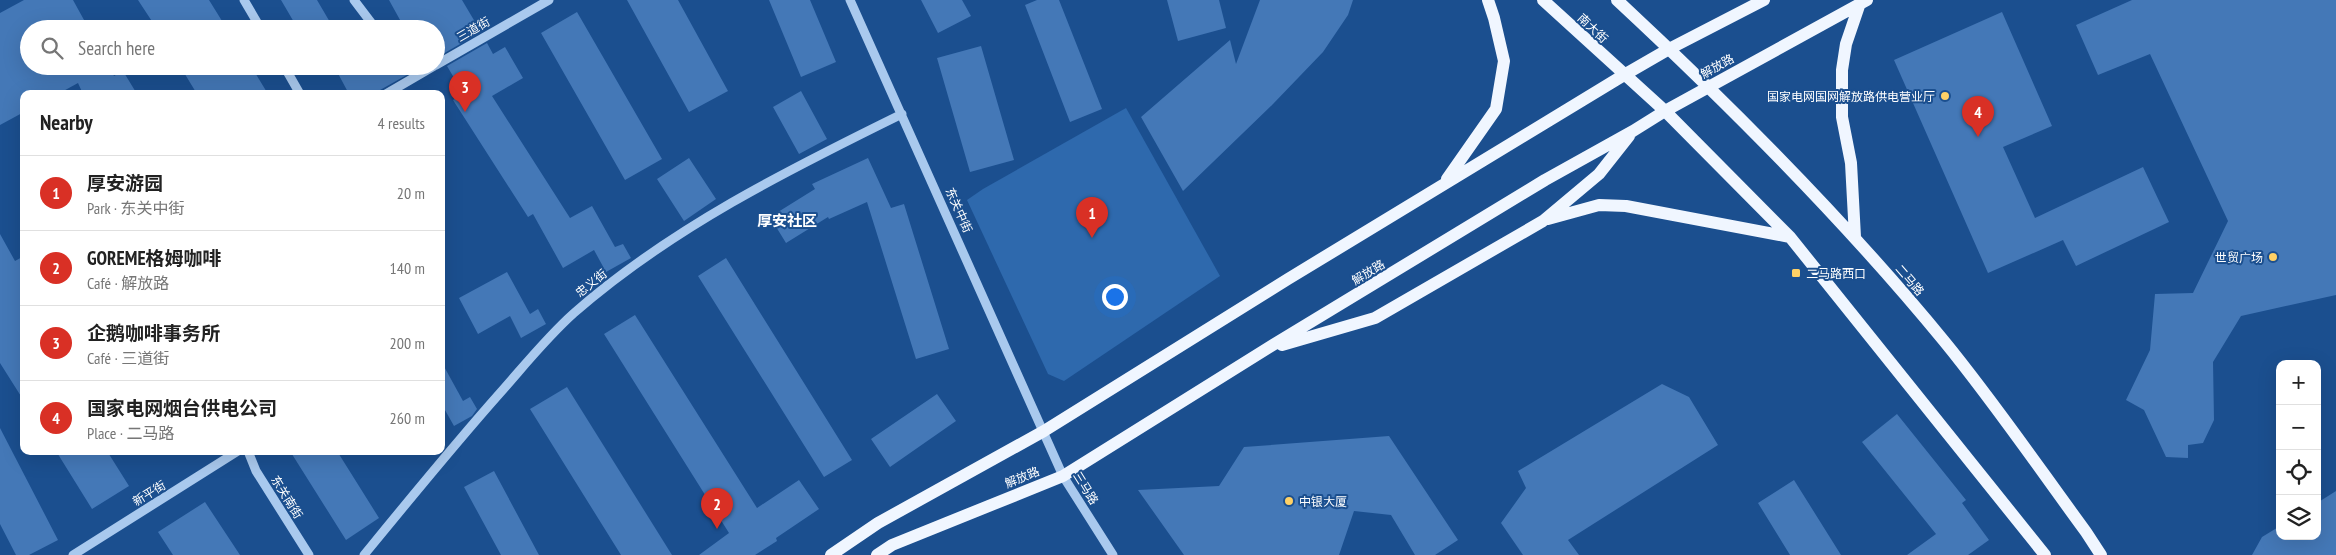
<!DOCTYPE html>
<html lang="en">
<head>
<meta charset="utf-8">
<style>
  body { margin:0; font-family:"PT Sans Narrow","Noto Sans SC",sans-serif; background:#f2f2f2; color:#222 }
  .controls { position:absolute; right:15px; bottom:15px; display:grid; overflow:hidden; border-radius:10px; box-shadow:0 5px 20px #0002 }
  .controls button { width:45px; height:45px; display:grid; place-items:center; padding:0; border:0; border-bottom:1px solid #e0e0e0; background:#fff; color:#222; font:25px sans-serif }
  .you { position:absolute; left:1114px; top:296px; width:18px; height:18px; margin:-12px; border:4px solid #fff; border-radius:50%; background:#1a73e8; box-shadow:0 0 0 8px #1a73e833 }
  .badge { display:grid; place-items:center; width:32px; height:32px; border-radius:50%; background:#d93025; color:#fff; font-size:16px; font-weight:700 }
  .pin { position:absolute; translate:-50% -41px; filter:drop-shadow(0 1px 2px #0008) }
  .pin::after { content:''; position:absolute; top:26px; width:18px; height:15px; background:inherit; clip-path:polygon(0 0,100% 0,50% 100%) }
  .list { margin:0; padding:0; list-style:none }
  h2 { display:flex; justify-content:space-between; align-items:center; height:65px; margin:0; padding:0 20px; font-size:21px }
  h2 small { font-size:16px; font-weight:400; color:#767676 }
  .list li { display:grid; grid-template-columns:32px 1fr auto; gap:15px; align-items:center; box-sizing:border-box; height:75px; padding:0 20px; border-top:1px solid #e0e0e0 }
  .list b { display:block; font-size:19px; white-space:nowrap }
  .list p { margin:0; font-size:16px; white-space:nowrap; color:#767676 }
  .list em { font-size:16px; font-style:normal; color:#767676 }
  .icon { flex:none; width:28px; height:28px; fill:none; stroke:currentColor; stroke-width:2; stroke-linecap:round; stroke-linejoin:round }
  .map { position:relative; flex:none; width:2336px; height:555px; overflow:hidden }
  .search { position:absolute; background:#fff; box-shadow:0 5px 20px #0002; left:20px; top:20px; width:425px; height:55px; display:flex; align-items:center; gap:12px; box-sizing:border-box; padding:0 18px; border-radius:28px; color:#767676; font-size:19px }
  .panel { position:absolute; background:#fff; box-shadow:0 5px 20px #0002; left:20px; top:90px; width:425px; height:365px; border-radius:10px }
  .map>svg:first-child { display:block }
  .green { fill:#2e69ad }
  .building { fill:#4478b7 }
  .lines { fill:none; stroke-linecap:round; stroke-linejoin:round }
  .minor { stroke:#a9c9ee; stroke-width:9 }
  .major { stroke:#f0f6ff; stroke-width:12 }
  .poi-dot { fill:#ffd166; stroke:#1b4f8f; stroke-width:2 }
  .labels { text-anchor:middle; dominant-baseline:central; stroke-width:4; stroke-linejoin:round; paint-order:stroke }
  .street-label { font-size:12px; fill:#fff; stroke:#1b4f8f }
  .poi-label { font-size:12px; fill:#fff; stroke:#1b4f8f; text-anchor:end }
  .quarter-label { font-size:15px; font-weight:bold; fill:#fff; stroke:#1b4f8f }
</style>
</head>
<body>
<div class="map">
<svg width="2336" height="555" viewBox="0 0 2336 555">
  <rect width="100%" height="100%" fill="#1b4f8f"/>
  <path class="green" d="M 1126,108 L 1220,276 L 1064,381 L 1048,374 L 967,200 L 983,189 Z"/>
  <path class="building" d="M 24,0 L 73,0 L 89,29 L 29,29 L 29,66 L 109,66 L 114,76 L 123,71 L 137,94 L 83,94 L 78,83 L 58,94 L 24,94 L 24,112 L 0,125 L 0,13 Z
    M 138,0 L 209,0 L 227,29 L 157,29 Z
    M 281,0 L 317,0 L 334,29 L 298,29 Z
    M 389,0 L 462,0 L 481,32 L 441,55 L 436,47 L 436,29 L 405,29 Z
    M 627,0 L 678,0 L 728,91 L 689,112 Z
    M 769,0 L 810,0 L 836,62 L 801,77 Z
    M 921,0 L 962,0 L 971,16 L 938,33 Z
    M 1037,0 L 1059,0 L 1102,109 L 1070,122 L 1025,5 Z
    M 1167,0 L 1219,0 L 1226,28 L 1178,41 Z
    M 1260,0 L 1353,0 L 1348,15 L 1323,52 L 1273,104 L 1183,191 L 1141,117 L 1230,40 L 1236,64 Z
    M 2132,0 L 2336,0 L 2336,295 L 2241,316 L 2213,362 L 2214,420 L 2203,443 L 2188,445 L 2188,458 L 2166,457 L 2144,410 L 2126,400 L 2150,350 L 2155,294 L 2193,293 L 2228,221 L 2150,54 L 2098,75 L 2076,25 Z
    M 577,12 L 662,159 L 625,180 L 541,33 Z
    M 2002,12 L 2052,126 L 2003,147 L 2035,218 L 2143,167 L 2169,222 L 2076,266 L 2063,240 L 1988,273 L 1894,60 Z
    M 487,43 L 493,54 L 505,47 L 523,78 L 492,96 L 570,218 L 592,206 L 615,247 L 623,244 L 631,258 L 606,272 L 594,250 L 563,268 L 533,214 L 528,217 L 453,100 L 463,93 L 447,66 Z
    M 981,46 L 1014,160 L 970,172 L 937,58 Z
    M 180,66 L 251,66 L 268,94 L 197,94 Z
    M 334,66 L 409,66 L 412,72 L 373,94 L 349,94 Z
    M 801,91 L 827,139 L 799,154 L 773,107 Z
    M 689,158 L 716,199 L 684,221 L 657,179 Z
    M 868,158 L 891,208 L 904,204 L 949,349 L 916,359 L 867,202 L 829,219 L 828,217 L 786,243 L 770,217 L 815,189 L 812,184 Z
    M 0,234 L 15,261 L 24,256 L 24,401 L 0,363 Z
    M 726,258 L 852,460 L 824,477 L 698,276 Z
    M 507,272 L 530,314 L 538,309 L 546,324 L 521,338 L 510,316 L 478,334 L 459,298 Z
    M 635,315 L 757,508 L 799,480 L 819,509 L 776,538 L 777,541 L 755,555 L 699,555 L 729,533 L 604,334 Z
    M 441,361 L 463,401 L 470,397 L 477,409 L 472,416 L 454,426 L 441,403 Z
    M 1662,384 L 1689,397 L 1718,445 L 1568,540 L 1579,555 L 1523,555 L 1501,523 L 1526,488 L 1518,471 Z
    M 567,387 L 672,555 L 621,555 L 530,409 Z
    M 937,394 L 956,421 L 890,467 L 871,439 Z
    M 1897,414 L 1966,500 L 1962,503 L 1989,540 L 1968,555 L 1907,555 L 1936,534 L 1862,442 Z
    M 0,428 L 58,540 L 29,555 L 16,555 L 0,524 Z
    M 1389,436 L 1458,540 L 1435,555 L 1415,555 L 1391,515 L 1354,511 L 1339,555 L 1184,555 L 1138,490 L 1219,486 L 1244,447 Z
    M 56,451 L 107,451 L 129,486 L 92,509 Z
    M 290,451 L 337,451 L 379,518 L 346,540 Z
    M 494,471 L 539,555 L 501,555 L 464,487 Z
    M 1794,480 L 1841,555 L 1790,555 L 1758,503 Z
    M 2336,491 L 2336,555 L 2252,555 L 2262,537 L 2280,526 L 2280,536 L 2317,536 L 2317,503 Z
    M 205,502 L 240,555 L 173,555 L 158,532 Z"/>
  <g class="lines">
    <path class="minor" d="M 244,0 L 261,29
      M 354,0 L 376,29
      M 850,0 L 1063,476 L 1113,555
      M 436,65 L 549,0
      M 284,66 L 300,94
      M 415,66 L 422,73
      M 386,94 L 434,66
      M 248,451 L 256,471 L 309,555
      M 73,555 L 238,451
      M 364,555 C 409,500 453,446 500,393 C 524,366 547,337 574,313 C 671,228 788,170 902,114"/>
    <path class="major" d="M 1543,0 L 1665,111 L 1790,237 L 2045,555
      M 1617,0 C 1732,107 1844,219 1944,341 C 1994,402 2039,468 2086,532 L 2101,555
      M 1447,179 L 1496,109 L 1504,61 L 1494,18 L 1488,0
      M 1548,219 L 1599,205 L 1626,206 L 1790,237
      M 1855,237 L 1851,163 L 1842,117 L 1842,70 L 1846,44 L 1860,3
      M 1282,345 L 1375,318 L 1543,221 L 1599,174 L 1629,136
      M 831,555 L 878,523 L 1044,431 L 1288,279 L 1624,75 L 1669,49 L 1764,0
      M 877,555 L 892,545 L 1063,476 L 1268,348 L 1545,180 L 1633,131 L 1665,111 L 1867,0"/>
  </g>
  <g class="poi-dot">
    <circle cx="1945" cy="96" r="5"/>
    <circle cx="2273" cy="257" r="5"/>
    <rect x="1791" y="268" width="10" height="10" rx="2.5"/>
    <circle cx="1289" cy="501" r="5"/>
  </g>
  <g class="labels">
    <g class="street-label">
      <text transform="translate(1593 28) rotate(43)">南大街</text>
      <text transform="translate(473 29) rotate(-30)">三道街</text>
      <text transform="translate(1717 66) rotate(-29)">解放路</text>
      <text transform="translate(959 210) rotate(66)">东关中街</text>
      <text transform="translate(1368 272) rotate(-31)">解放路</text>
      <text transform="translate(1910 280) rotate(49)">二马路</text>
      <text transform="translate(591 283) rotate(-39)">忠义街</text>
      <text transform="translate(1022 477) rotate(-22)">解放路</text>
      <text transform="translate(1086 488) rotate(58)">三马路</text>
      <text transform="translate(149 493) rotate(-32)">新平街</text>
      <text transform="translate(287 497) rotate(58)">东关南街</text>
    </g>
    <g class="poi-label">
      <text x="1935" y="96">国家电网国网解放路供电营业厅</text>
      <text x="2263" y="257">世贸广场</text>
      <text x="1806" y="273" text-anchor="start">二马路西口</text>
      <text x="1299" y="501" text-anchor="start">中银大厦</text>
    </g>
    <g class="quarter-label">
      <text x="787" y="220">厚安社区</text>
    </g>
  </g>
</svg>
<div class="controls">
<button>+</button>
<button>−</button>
<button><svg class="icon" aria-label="locate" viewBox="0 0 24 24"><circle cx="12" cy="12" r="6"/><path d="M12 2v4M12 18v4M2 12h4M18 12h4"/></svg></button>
<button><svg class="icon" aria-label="layers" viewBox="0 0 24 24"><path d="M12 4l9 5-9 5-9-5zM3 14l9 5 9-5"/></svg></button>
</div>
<div class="you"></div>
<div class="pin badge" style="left:1092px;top:238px">1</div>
<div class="pin badge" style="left:717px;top:529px">2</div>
<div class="pin badge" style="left:465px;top:112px">3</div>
<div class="pin badge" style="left:1978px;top:137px">4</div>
<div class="search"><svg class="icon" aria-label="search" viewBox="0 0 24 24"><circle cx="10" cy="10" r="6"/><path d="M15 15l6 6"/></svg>Search here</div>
<section class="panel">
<h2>Nearby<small>4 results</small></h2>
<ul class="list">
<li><span class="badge">1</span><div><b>厚安游园</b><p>Park · 东关中街</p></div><em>20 m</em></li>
<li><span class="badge">2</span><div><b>GOREME格姆咖啡</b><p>Café · 解放路</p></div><em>140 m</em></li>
<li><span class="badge">3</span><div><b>企鹅咖啡事务所</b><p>Café · 三道街</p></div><em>200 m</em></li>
<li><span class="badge">4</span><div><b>国家电网烟台供电公司</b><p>Place · 二马路</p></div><em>260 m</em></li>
</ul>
</section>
</div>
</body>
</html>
